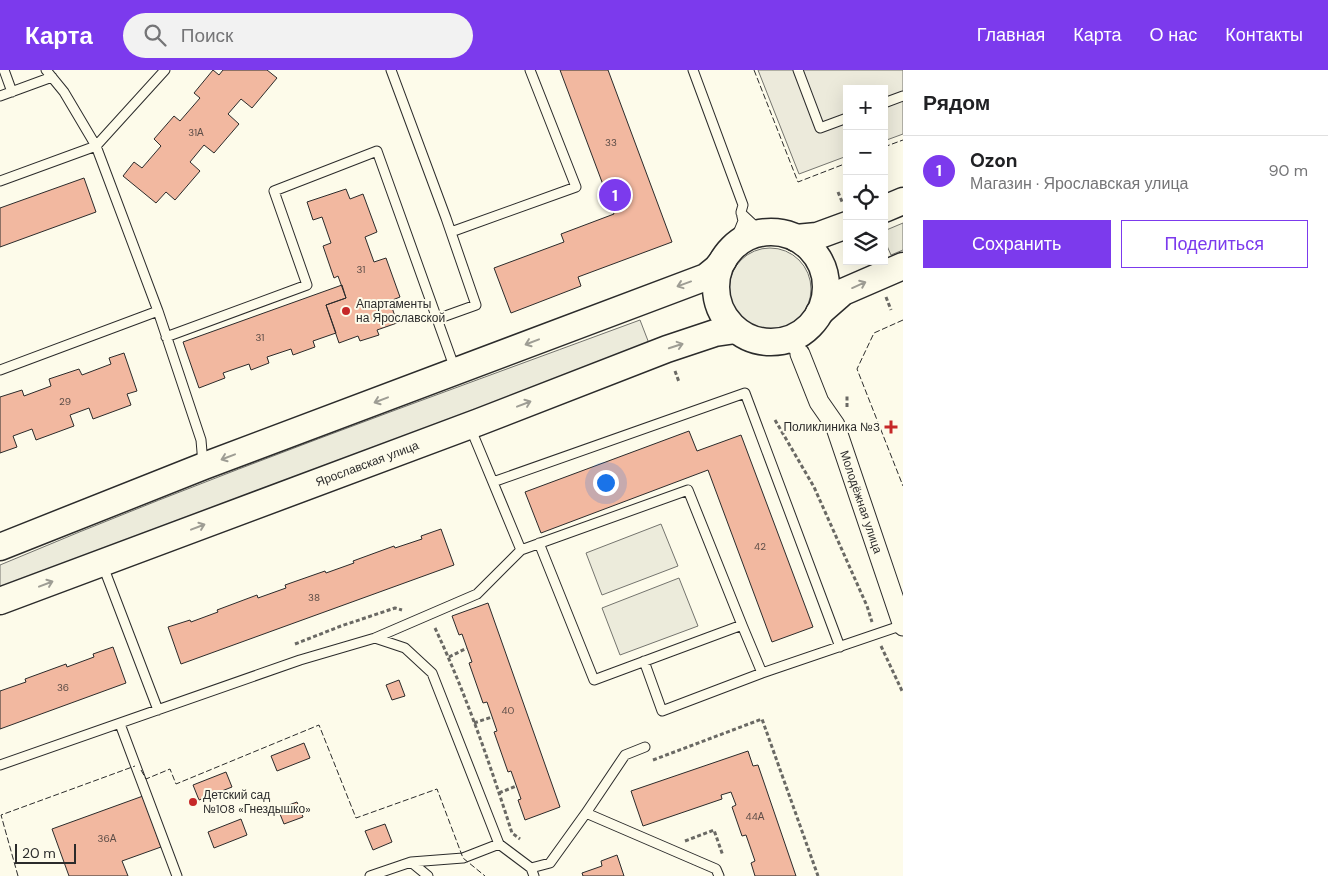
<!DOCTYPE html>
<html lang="ru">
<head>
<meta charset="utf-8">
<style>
  body { margin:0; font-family:"DM Sans",sans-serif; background:#f2f2f2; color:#202124 }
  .controls { position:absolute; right:15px; top:15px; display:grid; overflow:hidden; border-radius:0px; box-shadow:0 5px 20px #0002 }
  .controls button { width:45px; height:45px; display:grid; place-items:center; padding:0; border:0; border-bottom:1px solid #e0e0e0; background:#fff; color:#202124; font:25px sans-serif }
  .scale { position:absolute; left:15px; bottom:12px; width:61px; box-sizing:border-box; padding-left:5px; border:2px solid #2b2b2b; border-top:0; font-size:14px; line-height:18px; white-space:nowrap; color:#2b2b2b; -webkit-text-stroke:4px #fdfbea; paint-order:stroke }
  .you { position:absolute; left:605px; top:412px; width:18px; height:18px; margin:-12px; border:4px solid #fff; border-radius:50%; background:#1a73e8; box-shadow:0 0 0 8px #1a73e833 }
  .badge { display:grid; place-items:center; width:32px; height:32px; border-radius:50%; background:#7c3aed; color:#fff; font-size:16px; font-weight:700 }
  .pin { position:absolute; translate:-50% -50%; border:2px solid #fff; box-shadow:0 1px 5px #0006 }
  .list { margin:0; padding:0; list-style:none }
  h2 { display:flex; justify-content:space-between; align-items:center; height:65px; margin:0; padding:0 20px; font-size:21px }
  h2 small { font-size:16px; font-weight:400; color:#757577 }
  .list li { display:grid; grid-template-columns:32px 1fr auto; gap:15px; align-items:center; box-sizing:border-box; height:70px; padding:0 20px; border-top:1px solid #e0e0e0 }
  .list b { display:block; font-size:19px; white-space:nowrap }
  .list p { margin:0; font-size:16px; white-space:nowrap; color:#757577 }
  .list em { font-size:16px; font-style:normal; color:#757577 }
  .actions { display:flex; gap:10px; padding:15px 20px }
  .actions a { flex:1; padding:11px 0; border:1px solid #7c3aed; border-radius:0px; text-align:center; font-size:18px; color:#7c3aed }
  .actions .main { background:#7c3aed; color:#fff }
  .icon { flex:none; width:28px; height:28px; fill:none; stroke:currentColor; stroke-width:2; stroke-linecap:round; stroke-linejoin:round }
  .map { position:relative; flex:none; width:903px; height:806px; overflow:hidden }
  header { display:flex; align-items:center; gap:30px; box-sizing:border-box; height:70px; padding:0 25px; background:#7c3aed; color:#fff }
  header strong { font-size:24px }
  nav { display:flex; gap:28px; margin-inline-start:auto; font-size:18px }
  .search { width:350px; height:45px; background:#f2f2f2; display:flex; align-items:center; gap:12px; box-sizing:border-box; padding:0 18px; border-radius:28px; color:#757577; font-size:19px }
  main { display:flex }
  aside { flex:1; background:#fff }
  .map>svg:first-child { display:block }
  .green { fill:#ecebdb; stroke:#74746e }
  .parking { fill:#eceadb; stroke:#74746e }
  .building { fill:#f2b8a0; stroke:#2b2b2b }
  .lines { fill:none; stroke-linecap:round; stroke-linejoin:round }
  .service-casing { stroke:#2b2b2b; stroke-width:11 }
  .minor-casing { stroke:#2b2b2b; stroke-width:21 }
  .secondary-casing { stroke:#2b2b2b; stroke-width:29 }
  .path { stroke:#6a6964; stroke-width:3; stroke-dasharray:4 2.5; stroke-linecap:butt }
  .service { stroke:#fdfbea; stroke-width:9 }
  .minor { stroke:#fdfbea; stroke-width:19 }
  .secondary { stroke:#fdfbea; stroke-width:26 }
  .fence { stroke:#2b2b2b; stroke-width:1; stroke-dasharray:6 2.5; stroke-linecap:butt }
  .oneway { stroke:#9e9d94 }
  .poi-dot { fill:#c62828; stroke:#fdfbea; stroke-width:2 }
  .labels { text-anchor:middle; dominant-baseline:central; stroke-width:4; stroke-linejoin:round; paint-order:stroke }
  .number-label { font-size:10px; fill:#5d4e48 }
  .poi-label { font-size:12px; fill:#2b2b2b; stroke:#fdfbea; text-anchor:start }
  .street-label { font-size:12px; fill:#2b2b2b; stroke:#fdfbea }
</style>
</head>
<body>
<header>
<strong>Карта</strong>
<div class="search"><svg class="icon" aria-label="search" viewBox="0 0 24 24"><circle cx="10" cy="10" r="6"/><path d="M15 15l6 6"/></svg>Поиск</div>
<nav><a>Главная</a><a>Карта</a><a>О нас</a><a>Контакты</a></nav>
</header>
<main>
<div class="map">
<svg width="903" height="806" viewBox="0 0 903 806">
  <rect width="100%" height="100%" fill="#fdfbea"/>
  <path class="green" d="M 903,153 L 903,180 L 891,185 L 884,169 L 884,161 Z
    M729 219a41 41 0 1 1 82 0a41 41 0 1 1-82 0Z
    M 640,250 L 650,276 L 0,523 L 0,495 C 210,406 426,329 640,250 Z
    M 661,454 L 678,496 L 602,525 L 586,483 Z
    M 679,508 L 698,556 L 620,585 L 602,538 Z"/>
  <path class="parking" d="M 758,0 L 903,0 L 903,64 L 884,71 L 884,19 L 847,19 L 847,86 L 799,104 Z"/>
  <path class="building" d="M 213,0 L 219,5 L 223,0 L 267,0 L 277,8 L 252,38 L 241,29 L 228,44 L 239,54 L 214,83 L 204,75 L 190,92 L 200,101 L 175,130 L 166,122 L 156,133 L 123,106 L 134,92 L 142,98 L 161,76 L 154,69 L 174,46 L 180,51 L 200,28 L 194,23 Z
    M 560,0 L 608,0 L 672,172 L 578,207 L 581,216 L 511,243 L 494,198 L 564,172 L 561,164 L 614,144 Z
    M 84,108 L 96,142 L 0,177 L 0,138 Z
    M 346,119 L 350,129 L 363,124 L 377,162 L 365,167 L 374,192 L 386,188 L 400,227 L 390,231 L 397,253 L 377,260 L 379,265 L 360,271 L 358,266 L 339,273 L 326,235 L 346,228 L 338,206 L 334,208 L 323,176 L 331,173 L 322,147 L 313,150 L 307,132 Z
    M 342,215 L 346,228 L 326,235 L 336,263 L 313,271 L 315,277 L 293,285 L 291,279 L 267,287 L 269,293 L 251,300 L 249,294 L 223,303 L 225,308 L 199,318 L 183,272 Z
    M 124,283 L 137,321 L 127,324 L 131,335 L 93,349 L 89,338 L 70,345 L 74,356 L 36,370 L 32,359 L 13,366 L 17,377 L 0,383 L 0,327 L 22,320 L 24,326 L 51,316 L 49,309 L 79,299 L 82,305 L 111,294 L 109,288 Z
    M 689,361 L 697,381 L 741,365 L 813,557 L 772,572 L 708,400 L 541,463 L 525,422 Z
    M 441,459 L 454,495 L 181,594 L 168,557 L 190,550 L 191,552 L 218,542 L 217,540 L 257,525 L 258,528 L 286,518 L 285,515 L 325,501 L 326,503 L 354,493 L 353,491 L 394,476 L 395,478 L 422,469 L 421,466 Z
    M 488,533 L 560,737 L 525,750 L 518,730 L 521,729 L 511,701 L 508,702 L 494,662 L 497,661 L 487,632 L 483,633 L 469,593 L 472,592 L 462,564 L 459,565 L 452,546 Z
    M 113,577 L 126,613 L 0,659 L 0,621 L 26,612 L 25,609 L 66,594 L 67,597 L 94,587 L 93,584 Z
    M 399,610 L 405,626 L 392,630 L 386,615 Z
    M 304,673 L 310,688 L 277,701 L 271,686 Z
    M 748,681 L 753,696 L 758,695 L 796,806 L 755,806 L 751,793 L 755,791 L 746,765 L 742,766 L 732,737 L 736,735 L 731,722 L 721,725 L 722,729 L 643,756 L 631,721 Z
    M 226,702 L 232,717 L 199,730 L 193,715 Z
    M 143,726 L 161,777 L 122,791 L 128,806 L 69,806 L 52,759 Z
    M 297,732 L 303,747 L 284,754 L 278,739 Z
    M 241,749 L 247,765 L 214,778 L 208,762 Z
    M 385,754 L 392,772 L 373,780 L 365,761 Z
    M 617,785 L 624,806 L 583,806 L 582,803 L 602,796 L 601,791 Z"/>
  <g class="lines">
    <defs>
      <path id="service" d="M 4,0 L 12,22
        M 46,0 L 64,22 L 96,76 L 158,241 L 201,370 L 203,394
        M 391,0 L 446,148 L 476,235 L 437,249
        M 693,0 L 743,135 L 741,142 L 743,151 L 732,178
        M 798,0 L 820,58 L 847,48
        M 0,26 L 52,7
        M 884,33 L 903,26
        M 0,111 L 96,76 L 165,0
        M 741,143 L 757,158 L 773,162
        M 451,162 L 576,117 L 530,0
        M 166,267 L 307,215 L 274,121 L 377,81 L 455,299
        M 778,271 L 791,278 L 800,284
        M 800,284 L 798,279 L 802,262
        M 0,300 L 158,241
        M 470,357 L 521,480
        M 493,412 L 745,323 L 840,577
        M 539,473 L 594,610 L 742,555 L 762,603 L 903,555
        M 103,496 L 158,640
        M 375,568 L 477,524 L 521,480 L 688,420 L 742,555
        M 644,591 L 662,641 L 762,603
        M 120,654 L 177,806
        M 0,695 L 300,590 L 375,568 L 405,578 L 432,603 L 499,774 L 531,798 L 534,806
        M 586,743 L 625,685 L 645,677
        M 411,792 L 428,806
        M 531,798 L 550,793 L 586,743 L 716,799 L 719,806
        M 370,806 L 411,792 L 463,788 L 499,774"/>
      <g id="minor">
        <path id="s1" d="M 800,284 L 819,332 L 835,355 L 903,556"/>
      </g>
      <g id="secondary">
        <path d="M 884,139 L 903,131"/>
        <circle cx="771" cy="217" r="55"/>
        <path d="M 796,168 L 817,166 L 847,155"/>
        <path d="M 819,243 L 843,222 L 903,196"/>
        <path d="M 0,477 L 204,396 L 706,207 L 717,198 L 724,189"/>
        <path id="s2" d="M 0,531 L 479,352 L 667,279 L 715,263 L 736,260"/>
      </g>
    </defs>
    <use href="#service" class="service-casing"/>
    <use href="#minor" class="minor-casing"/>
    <use href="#secondary" class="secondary-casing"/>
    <path class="path" d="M 838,122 L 843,134
      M 886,227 L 891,240
      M 675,301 L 679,312
      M 847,337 L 847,324
      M 775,350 L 814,417 L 867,536 L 872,552
      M 435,558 C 466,624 490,694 512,763 L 520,769
      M 295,574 L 341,556 L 395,538 L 402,540
      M 881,576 L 903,623
      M 449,587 L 467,578
      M 474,653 L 492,647
      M 653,690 L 762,649 L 818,806
      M 499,723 L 516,716
      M 685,771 L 714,760 L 723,786"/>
    <use href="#service" class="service"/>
    <use href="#minor" class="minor"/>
    <use href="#secondary" class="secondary"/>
    <path class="fence" d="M 754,0 L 798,112 L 847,93
      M 884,77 L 903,70
      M 903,250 L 874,263 L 857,299 L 903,416
      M 141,700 L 146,709 L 170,699 L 176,714 L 319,655 L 356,748 L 437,719 L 463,788 L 485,806
      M 18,806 L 1,745 L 135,696"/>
  </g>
  <defs><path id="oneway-shaft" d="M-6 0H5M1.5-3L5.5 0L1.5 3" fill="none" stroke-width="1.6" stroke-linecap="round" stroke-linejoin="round" transform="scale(1.25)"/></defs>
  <g class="oneway">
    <use href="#oneway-shaft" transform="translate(684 214) rotate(160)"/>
    <use href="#oneway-shaft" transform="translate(859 215) rotate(-24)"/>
    <use href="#oneway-shaft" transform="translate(532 272) rotate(159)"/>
    <use href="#oneway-shaft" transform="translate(676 276) rotate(-18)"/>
    <use href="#oneway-shaft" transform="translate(381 330) rotate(159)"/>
    <use href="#oneway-shaft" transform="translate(524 334) rotate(-21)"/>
    <use href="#oneway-shaft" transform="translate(228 387) rotate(159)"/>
    <use href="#oneway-shaft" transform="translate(198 457) rotate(-21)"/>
    <use href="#oneway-shaft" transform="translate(46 514) rotate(-21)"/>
  </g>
  <g class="poi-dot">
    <circle cx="346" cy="241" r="5"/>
    <path d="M888.5 349.5h5v5h5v5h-5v5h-5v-5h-5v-5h5z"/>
    <circle cx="193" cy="732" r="5"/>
  </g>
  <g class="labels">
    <g class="number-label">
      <text x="196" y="62">31А</text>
      <text x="611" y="72">33</text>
      <text x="361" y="199">31</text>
      <text x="260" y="267">31</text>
      <text x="65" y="331">29</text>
      <text x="760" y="476">42</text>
      <text x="314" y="527">38</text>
      <text x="63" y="617">36</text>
      <text x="508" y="640">40</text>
      <text x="755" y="746">44А</text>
      <text x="107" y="768">36А</text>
    </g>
    <g class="poi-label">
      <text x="356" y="234">Апартаменты<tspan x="356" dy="14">на Ярославской</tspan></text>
      <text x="880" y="357" text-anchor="end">Поликлиника №3</text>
      <text x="203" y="725">Детский сад<tspan x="203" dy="14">№108 «Гнездышко»</tspan></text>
    </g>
    <g class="street-label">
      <text stroke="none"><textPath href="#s2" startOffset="392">Ярославская улица</textPath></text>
      <text stroke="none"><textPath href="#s1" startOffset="161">Молодёжная улица</textPath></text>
    </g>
  </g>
</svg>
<div class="controls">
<button>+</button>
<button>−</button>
<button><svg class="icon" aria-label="locate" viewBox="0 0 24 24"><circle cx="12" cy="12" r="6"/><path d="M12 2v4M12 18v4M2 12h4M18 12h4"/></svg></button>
<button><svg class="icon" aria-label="layers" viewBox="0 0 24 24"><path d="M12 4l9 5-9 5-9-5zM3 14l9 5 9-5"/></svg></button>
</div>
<div class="scale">20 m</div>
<div class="you"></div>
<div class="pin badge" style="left:615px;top:125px">1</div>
</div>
<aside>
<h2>Рядом<small></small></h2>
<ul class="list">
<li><span class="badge">1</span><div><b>Ozon</b><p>Магазин · Ярославская улица</p></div><em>90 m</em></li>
</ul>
<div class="actions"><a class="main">Сохранить</a><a>Поделиться</a></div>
</aside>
</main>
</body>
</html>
